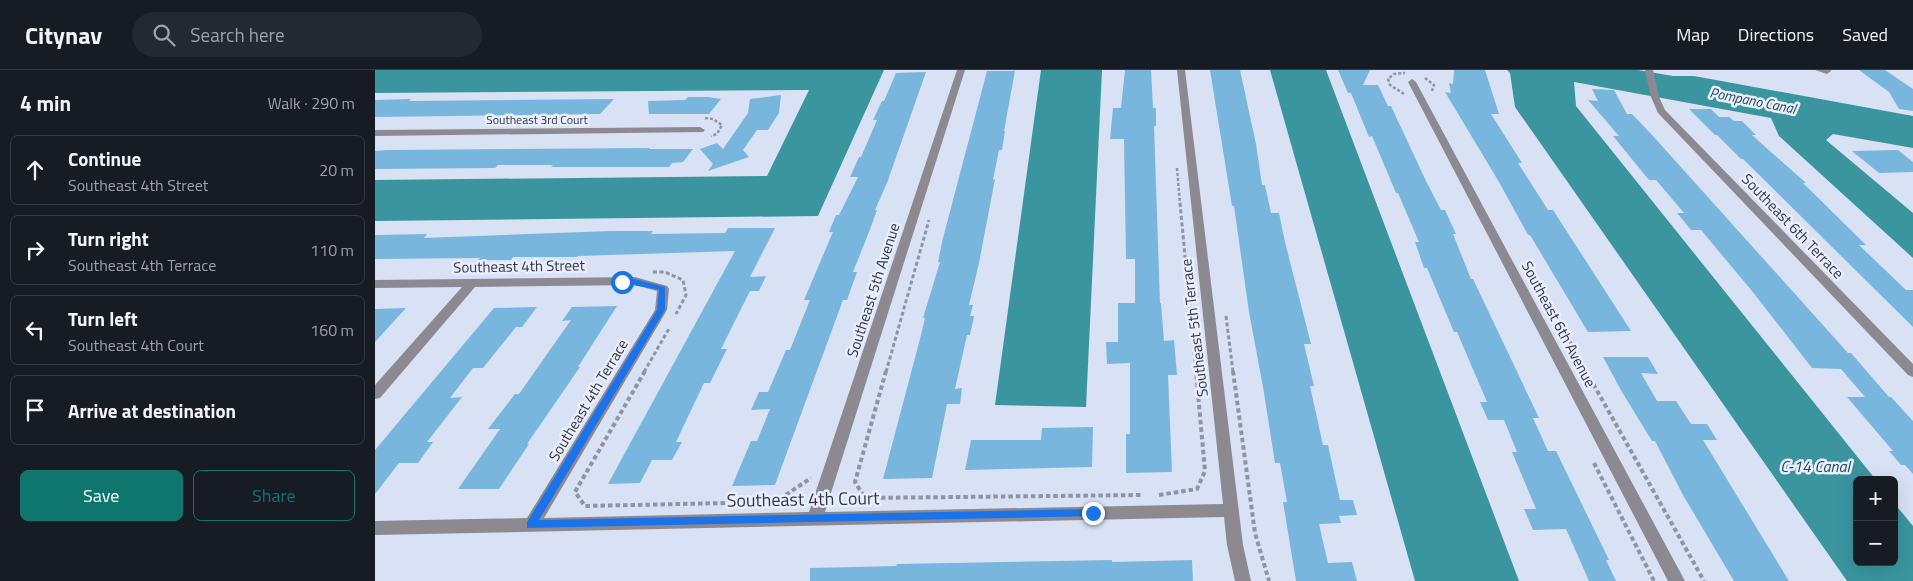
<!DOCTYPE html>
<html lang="en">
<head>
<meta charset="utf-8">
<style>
  body { margin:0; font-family:"Titillium Web",sans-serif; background:#242831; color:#f1f3f6 }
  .controls { position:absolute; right:15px; bottom:15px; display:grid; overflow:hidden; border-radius:8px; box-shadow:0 5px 20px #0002 }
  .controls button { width:45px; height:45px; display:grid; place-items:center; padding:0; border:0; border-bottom:1px solid #363941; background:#171b24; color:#f1f3f6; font:25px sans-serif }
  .stop { position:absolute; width:15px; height:15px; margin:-11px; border:4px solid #1a73e8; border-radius:50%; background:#fff }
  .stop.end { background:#1a73e8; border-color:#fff; box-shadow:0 1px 5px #0008 }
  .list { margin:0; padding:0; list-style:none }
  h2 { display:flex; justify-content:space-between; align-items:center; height:65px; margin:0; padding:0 20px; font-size:21px }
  h2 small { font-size:16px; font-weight:400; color:#9ea1a6 }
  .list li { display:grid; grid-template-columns:32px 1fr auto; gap:15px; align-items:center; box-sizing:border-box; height:70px; margin:0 10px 10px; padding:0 10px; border:1px solid #363941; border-radius:8px }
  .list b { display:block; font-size:19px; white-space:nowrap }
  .list p { margin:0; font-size:16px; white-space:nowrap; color:#9ea1a6 }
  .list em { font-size:16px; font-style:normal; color:#9ea1a6 }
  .actions { display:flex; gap:10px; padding:15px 20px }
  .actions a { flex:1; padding:11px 0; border:1px solid #0f766e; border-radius:8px; text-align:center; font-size:18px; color:#0f766e }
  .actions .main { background:#0f766e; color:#fff }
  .icon { flex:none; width:28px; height:28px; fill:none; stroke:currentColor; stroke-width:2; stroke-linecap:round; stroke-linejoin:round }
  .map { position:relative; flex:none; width:1538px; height:511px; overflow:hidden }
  header { display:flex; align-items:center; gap:30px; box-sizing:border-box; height:70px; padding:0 25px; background:#171b24; border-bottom:1px solid #363941 }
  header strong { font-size:24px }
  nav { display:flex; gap:28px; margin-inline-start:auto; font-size:18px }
  .search { width:350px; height:45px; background:#242831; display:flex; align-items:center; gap:12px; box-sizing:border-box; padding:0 18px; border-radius:28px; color:#9ea1a6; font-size:19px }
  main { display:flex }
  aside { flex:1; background:#171b24 }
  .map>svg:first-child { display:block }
  .water { fill:#3a959f }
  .building { fill:#79b6de }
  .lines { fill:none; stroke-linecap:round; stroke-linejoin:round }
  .path-far2 { stroke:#8f94a3; stroke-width:2.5; stroke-dasharray:3 2; stroke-linecap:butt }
  .path-far1 { stroke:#8f94a3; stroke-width:3; stroke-dasharray:4 2.5; stroke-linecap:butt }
  .path { stroke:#8f94a3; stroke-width:4; stroke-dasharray:4.5 3; stroke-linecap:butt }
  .minor { fill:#8c8991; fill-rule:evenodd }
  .route { fill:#1a73e8 }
  .labels { text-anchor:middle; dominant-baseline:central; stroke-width:5; stroke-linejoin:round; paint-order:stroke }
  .far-street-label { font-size:12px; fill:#34373f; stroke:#e8eeff }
  .far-water-label { font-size:14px; font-style:italic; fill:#1e474c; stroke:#e8eeff }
  .street-label { font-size:15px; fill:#34373f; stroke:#e8eeff }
  .water-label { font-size:16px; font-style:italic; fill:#1e474c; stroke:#e8eeff }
  .near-street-label { font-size:18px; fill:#34373f; stroke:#e8eeff }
</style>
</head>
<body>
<header>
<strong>Citynav</strong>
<div class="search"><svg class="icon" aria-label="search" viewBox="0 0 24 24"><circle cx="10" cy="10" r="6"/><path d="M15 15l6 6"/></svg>Search here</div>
<nav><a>Map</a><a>Directions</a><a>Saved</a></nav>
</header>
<main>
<aside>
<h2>4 min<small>Walk · 290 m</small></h2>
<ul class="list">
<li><svg class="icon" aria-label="ahead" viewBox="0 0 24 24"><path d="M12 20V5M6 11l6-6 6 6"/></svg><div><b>Continue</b><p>Southeast 4th Street</p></div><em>20 m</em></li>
<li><svg class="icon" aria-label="right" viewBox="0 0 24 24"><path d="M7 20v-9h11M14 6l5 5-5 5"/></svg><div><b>Turn right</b><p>Southeast 4th Terrace</p></div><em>110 m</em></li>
<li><svg class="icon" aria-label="left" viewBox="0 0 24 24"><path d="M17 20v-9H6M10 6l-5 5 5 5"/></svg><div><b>Turn left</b><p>Southeast 4th Court</p></div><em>160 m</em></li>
<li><svg class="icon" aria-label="arrive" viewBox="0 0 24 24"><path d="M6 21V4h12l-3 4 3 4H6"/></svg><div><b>Arrive at destination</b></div></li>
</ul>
<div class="actions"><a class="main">Save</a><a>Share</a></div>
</aside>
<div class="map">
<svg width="1538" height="511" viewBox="0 0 1538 511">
  <rect width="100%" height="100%" fill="#d9e1f5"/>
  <path class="water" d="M 0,0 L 509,0 L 443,146 L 0,151 L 0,110 L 392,106 L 434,20 L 0,23 Z
    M 666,0 L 727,0 L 711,337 L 620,335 Z
    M 895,0 L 951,0 L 1144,511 L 1040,511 Z
    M 1132,0 L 1263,0 L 1298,6 L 1319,6 L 1538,46 L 1538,78 L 1458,64 L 1451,70 L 1538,143 L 1538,188 L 1404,66 L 1396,48 L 1199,12 L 1201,36 L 1501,410 L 1482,410 L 1482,492 L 1519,492 L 1519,433 L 1538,456 L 1538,511 L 1472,511 L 1140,37 L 1135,3 Z"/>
  <path class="building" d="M 750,0 L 776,0 L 778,38 L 781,38 L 781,56 L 779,56 L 785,233 L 786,233 L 789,271 L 799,270 L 802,305 L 793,305 L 797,402 L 751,403 L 751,364 L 755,364 L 755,293 L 732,294 L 731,272 L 743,272 L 743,233 L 760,233 L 760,189 L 751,189 L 749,69 L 735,69 L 738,38 L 746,38 Z
    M 835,0 L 865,0 L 881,74 L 887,115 L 890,115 L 896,143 L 904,143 L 910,172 L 936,274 L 929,274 L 939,316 L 935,316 L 948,375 L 953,375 L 965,430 L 978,430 L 982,445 L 964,446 L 966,453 L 944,454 L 953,493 L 977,492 L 982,511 L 921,511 L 908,432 L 912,432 L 905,393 L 900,393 L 888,317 L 874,242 L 859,136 L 857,136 Z
    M 963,0 L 995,0 L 988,15 L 1003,15 L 1013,36 L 1016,36 L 1051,111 L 1066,140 L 1070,140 L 1081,164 L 1078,164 L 1096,209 L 1098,209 L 1164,348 L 1158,348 L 1173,381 L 1181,381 L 1234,490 L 1231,490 L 1241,511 L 1214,511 L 1191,459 L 1158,460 L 1149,439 L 1161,439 L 1137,382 L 1142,382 L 1129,350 L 1113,350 L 1105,332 L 1112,332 L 1082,262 L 1079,262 L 1052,198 L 1049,198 L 1040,172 L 1044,172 L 1023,123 L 1021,123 L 997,66 L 994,67 L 976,23 L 973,23 Z
    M 1079,0 L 1110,0 L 1124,44 L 1116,44 L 1147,93 L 1143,93 L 1173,140 L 1178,140 L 1256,261 L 1213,262 L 1155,165 L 1153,165 L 1124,112 L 1070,22 L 1076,23 L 1074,13 L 1078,14 Z
    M 1484,0 L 1510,0 L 1538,19 L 1538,41 L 1524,39 L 1514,22 Z
    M 612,1 L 640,1 L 629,61 L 630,61 L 627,80 L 624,80 L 618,110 L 620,109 L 604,193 L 594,235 L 598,235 L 595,246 L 599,246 L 595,265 L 592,265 L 580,319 L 587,318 L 585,334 L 572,334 L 557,408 L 508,409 L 546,265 L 550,248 L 548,248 L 565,192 L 563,192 L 568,168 Z
    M 551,2 L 512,113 L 500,140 L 502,140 L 494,162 L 478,202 L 482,202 L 472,230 L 468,230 L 400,415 L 357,416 L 376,371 L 382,371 L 395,339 L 376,340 L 384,322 L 393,322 L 411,280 L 415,280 L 435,230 L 429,230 L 458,162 L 454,162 L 461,145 L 464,145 L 483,107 L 475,107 L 484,87 L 486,87 L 502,50 L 498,50 L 507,31 L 509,31 L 521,3 Z
    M 1217,19 L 1239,20 L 1252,44 L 1257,44 L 1278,66 L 1473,283 L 1476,283 L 1514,327 L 1516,327 L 1538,351 L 1538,404 L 1530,395 L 1526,395 L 1514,381 L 1518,381 L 1472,327 L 1490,327 L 1466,299 L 1437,298 L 1377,221 L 1326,160 L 1316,160 L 1302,143 L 1309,143 L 1281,110 L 1274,110 L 1238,66 L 1244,66 L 1213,30 L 1223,31 Z
    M 406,25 L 404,43 L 393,60 L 382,60 L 368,80 L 374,87 L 333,101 L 338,94 L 325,79 L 342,73 L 348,79 L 373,43 L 375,29 Z
    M 313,27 L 333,27 L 346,29 L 334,44 L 274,44 L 273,31 L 310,30 Z
    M 36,29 L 34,31 L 239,29 L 225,44 L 0,47 L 0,30 Z
    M 1314,39 L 1336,39 L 1344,47 L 1354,47 L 1359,51 L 1367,51 L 1381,65 L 1377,65 L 1431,113 L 1428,113 L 1491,175 L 1484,175 L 1531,220 L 1538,220 L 1538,257 L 1368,89 L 1366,89 L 1342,65 L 1340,65 Z
    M 275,78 L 274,79 L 318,79 L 308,92 L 297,93 L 294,97 L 176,97 L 178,95 L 123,95 L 120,98 L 0,99 L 0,81 L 13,80 Z
    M 1523,80 L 1538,92 L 1538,102 L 1504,103 L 1477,81 Z
    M 353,158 L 400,158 L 375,207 L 391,206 L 384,221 L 375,221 L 346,279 L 352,279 L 335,313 L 329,313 L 301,372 L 307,372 L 297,390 L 277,390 L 265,413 L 233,414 L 360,181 L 203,186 L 202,187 L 138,187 L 136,190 L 103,190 L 105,188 L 0,189 L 0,165 L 52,164 L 49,168 L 236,161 L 278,161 L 276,164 L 350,163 Z
    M 242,236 L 203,297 L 205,297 L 152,374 L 154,374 L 124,419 L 83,419 L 125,359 L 113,359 L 140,324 L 144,324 L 196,250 L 187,251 L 197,237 Z
    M 162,237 L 147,257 L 141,257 L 108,298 L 98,298 L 75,328 L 87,327 L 52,372 L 58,372 L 43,393 L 24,393 L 0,424 L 0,380 L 119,238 Z
    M 31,238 L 0,272 L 0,239 Z
    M 1228,287 L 1273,287 L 1283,304 L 1266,303 L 1282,331 L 1301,331 L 1316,354 L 1332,354 L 1342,370 L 1328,370 L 1414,511 L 1359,511 L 1308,425 L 1280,371 L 1277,371 L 1247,322 Z
    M 718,357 L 717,397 L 590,400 L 596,370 L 666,370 L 667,358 Z
    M 737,490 L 737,492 L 817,490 L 818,511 L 435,511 L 435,498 L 521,496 L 522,494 Z"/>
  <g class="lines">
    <path class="path-far2" d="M 1050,8 L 1059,15 L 1057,21
      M 1029,24 L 1015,15 L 1013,9 L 1019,4 L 1030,3
      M 330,48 L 338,49 L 347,55 L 342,64 L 336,66
      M 802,98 L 805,134"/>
    <path class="path-far1" d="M 805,133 L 821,302
      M 278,202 L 290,202 L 308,210 L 311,225 L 301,244
      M 1159,208 L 1212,302
      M 851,246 L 858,302
      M 269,302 L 295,257
      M 511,302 L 554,150"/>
    <path class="path" d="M 270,301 L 200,422 L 210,436 L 400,432 L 436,408
      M 511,301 L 480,412 L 490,428 L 768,425
      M 858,301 L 880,463 L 894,511
      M 1211,301 L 1329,511
      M 1219,393 L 1279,511
      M 784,425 L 822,419 L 830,401 L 821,301"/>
    <path class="minor" d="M 582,0 L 590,0 L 450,442 L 848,434 L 802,0 L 810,0 L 868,475 L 876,511 L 860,511 L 852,475 L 849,447 L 0,465 L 0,451 L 152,448 L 280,240 L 282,221 L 260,215 L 100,217 L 5,328 L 0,329 L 0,315 L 87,217 L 0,218 L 0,210 L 260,207 L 292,216 L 294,219 L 292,240 L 169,448 L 434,442 Z
      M 1270,0 L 1278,0 L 1284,27 L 1290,40 L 1538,294 L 1538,307 L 1533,305 L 1283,43 L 1276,27 Z
      M 1440,0 L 1456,0 L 1456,1 L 1452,4 Z
      M 1037,9 L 1041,12 L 1310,511 L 1293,511 L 1033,12 Z
      M 325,57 L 330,60 L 328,62 L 0,66 L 0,60 Z"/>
  </g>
  <path class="route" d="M 260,209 L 290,217 L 290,240 L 164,450 L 718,439 L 722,440 L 722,446 L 152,458 L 152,452 L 282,240 L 284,220 C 276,218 245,213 243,212 L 247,209 Z"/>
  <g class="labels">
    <g class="far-street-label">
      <text x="162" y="49">Southeast 3rd Court</text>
    </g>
    <g class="far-water-label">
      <text transform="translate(1378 30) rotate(11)">Pompano Canal</text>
    </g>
    <g class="street-label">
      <text transform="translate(1418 156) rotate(46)">Southeast 6th Terrace</text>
      <text transform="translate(144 196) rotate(-1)">Southeast 4th Street</text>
      <text transform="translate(498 220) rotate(-72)">Southeast 5th Avenue</text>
      <text transform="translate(1184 254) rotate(62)">Southeast 6th Avenue</text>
      <text transform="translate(819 258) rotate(-97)">Southeast 5th Terrace</text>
      <text transform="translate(213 330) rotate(-59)">Southeast 4th Terrace</text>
    </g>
    <g class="water-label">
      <text x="1440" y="396">C-14 Canal</text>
    </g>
    <g class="near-street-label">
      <text transform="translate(428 429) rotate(-1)">Southeast 4th Court</text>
    </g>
  </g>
</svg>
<div class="controls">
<button>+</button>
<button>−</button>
</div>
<div class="stop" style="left:247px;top:212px"></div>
<div class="stop end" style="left:718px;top:443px"></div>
</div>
</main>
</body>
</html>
